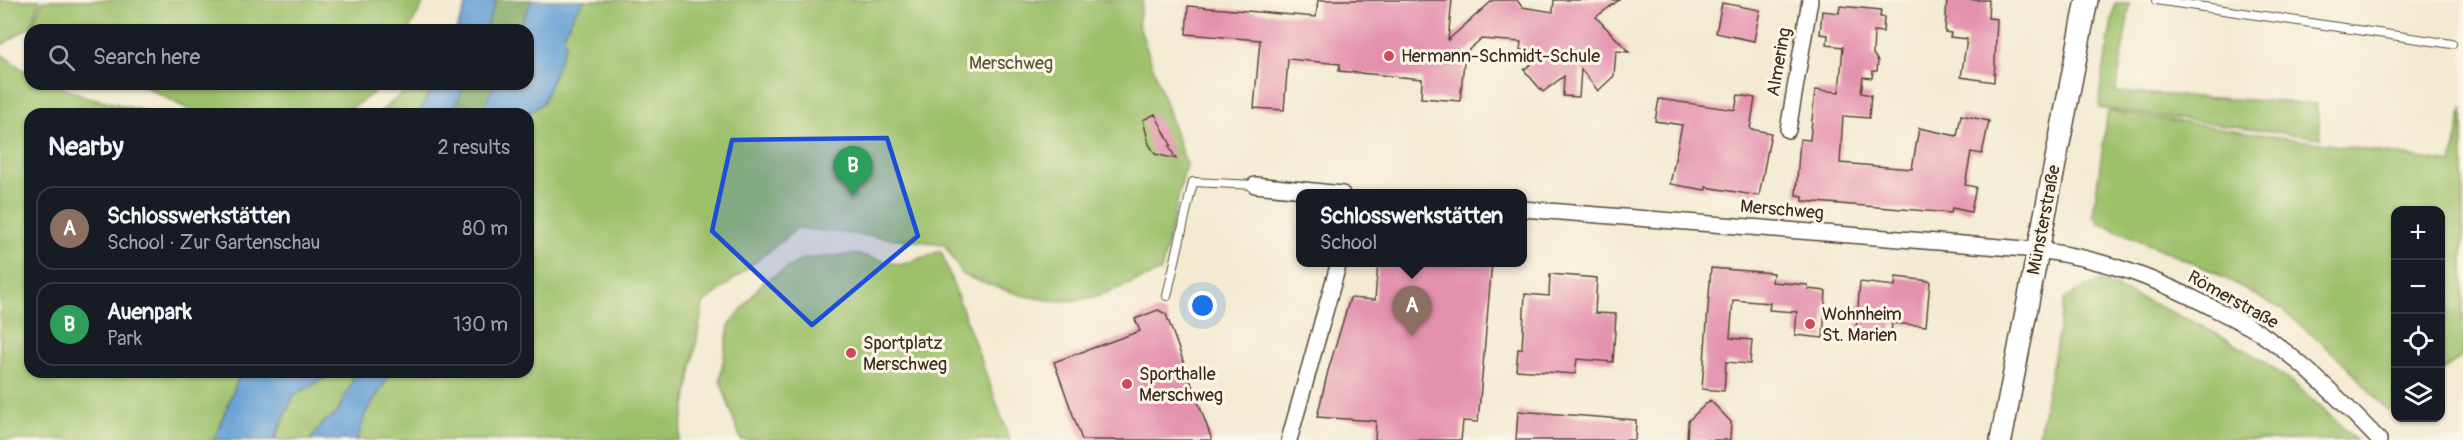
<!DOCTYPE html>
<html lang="en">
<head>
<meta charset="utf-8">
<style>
  body { margin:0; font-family:Pangolin,sans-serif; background:#242831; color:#f1f3f6 }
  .controls { position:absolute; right:18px; bottom:18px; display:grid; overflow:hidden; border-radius:12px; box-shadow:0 2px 4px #0004 }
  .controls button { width:54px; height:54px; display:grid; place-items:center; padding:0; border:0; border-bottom:2px solid #363941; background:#171b24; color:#f1f3f6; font:30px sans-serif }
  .you { position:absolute; left:1203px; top:306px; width:21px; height:21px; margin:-15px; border:4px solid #fff; border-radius:50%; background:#1a73e8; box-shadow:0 0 0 9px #1a73e833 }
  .badge { display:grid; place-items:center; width:39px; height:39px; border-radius:50%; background:#b45309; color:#fff; font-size:20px; font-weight:700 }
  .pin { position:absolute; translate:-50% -50px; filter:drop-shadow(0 2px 3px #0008) }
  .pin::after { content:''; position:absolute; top:32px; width:21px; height:18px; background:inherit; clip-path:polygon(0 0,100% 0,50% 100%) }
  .popup { position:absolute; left:1296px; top:189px; width:231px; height:78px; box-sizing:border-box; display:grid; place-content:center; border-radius:12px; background:#171b24; filter:drop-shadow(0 2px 4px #0005); font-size:20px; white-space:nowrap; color:#9ea1a6 }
  .popup b { font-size:22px; color:#f1f3f6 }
  .popup::after { content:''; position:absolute; left:50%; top:100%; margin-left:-12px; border:12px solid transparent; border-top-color:#171b24 }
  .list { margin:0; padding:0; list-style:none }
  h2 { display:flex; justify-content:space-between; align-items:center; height:78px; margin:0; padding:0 24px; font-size:26px }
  h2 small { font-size:20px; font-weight:400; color:#9ea1a6 }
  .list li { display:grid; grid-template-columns:39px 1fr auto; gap:18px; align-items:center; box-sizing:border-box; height:84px; margin:0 12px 12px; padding:0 12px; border:2px solid #363941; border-radius:18px }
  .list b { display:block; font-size:22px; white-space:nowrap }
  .list p { margin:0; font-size:20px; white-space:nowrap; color:#9ea1a6 }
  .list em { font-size:20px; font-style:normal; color:#9ea1a6 }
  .icon { flex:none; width:33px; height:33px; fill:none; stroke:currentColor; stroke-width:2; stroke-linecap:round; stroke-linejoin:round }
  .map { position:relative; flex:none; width:2463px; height:440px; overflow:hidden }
  .search { position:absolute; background:#171b24; box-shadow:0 2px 4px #0004; left:24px; top:24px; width:510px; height:66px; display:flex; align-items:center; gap:15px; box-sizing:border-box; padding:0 21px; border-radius:18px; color:#9ea1a6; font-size:22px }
  .panel { position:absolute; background:#171b24; box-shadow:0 2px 4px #0004; left:24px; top:108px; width:510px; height:270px; border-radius:18px }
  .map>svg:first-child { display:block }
  .green { fill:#9cc06a; stroke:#6c7544; stroke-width:1.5 }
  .forest { fill:#7da65e; stroke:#5c683e; stroke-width:1.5 }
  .water { fill:#66a0d5; stroke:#50657a; stroke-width:1.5 }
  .building { fill:#e491ae }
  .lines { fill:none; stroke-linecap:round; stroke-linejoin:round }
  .lane-casing { stroke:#574739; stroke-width:10 }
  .street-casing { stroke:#574739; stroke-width:18 }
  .secondary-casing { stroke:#574739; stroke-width:24 }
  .lane { stroke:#fff; stroke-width:8 }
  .street { stroke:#fff; stroke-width:15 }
  .secondary { stroke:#fff; stroke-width:21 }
  .marked { fill:#1d4ed8; fill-opacity:0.2; stroke:#1d4ed8; stroke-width:4.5; stroke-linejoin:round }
  .poi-dot { fill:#d1495b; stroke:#fcf5e5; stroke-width:2 }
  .labels { text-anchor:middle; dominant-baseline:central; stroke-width:6; stroke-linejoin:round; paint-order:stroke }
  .poi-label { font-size:18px; fill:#3b2a1e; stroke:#fcf5e5; text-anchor:start }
  .street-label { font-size:18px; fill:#3b2a1e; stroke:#fcf5e5 }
  .park-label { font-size:18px; fill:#585735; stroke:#fcf5e5 }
</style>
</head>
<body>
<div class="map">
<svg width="2463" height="440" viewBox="0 0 2463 440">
  <rect width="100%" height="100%" fill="#fcf5e5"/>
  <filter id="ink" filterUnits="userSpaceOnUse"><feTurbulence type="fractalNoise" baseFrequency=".0167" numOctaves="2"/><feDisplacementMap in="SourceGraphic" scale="12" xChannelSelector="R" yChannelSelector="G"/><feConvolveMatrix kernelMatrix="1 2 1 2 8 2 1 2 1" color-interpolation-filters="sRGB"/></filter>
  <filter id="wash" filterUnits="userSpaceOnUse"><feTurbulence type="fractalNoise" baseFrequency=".008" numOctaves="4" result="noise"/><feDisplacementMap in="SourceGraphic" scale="24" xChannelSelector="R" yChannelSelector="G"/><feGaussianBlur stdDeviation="1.35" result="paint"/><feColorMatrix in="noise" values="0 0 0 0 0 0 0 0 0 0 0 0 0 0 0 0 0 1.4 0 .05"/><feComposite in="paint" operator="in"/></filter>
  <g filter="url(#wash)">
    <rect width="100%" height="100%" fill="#f3ead1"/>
    <path class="green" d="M 0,0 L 40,0 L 31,26 L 0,46 Z
      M 43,0 L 425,0 L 409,30 L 38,30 L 32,27 Z
      M 585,0 L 1143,0 L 1138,23 L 1186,164 L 1161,271 C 1137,280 1112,293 1088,298 C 1045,308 1002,289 963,275 L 944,244 L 798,228 L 703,304 L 679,440 L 357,440 L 366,412 L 392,372 L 528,372 L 527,114 L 543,103 L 563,36 L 575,12 Z
      M 2115,3 L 2130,4 L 2116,92 L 2316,104 L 2321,138 L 2099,108 L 2100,91 Z
      M 0,53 L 30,75 L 30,84 L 51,84 L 88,97 L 157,114 L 30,114 L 30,372 L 241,372 L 214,440 L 0,440 Z
      M 140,84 L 378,84 L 373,93 L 343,114 L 197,114 Z
      M 402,94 L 429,94 L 419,114 L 377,114 Z
      M 2463,107 L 2463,355 L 2441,372 L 2440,210 L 2396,210 L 2396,405 L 2388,411 L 2341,360 L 2283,310 L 2214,272 L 2099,223 L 2093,214 L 2108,111 L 2452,163 Z
      M 941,251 L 1010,440 L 741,440 L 720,380 L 729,326 L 762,283 L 803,259 L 856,254 L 901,265 Z
      M 2099,280 C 2148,302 2199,322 2245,350 C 2287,374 2321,407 2356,440 L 2038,440 L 2065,298 Z
      M 336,372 L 351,372 L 353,380 L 337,413 L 324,422 L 310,440 L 275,440 L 294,395 Z"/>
    <path class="forest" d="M 496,0 L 532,0 L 518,30 L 485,30 Z
      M 465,84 L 494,84 L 481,114 L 452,114 Z"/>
    <path class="water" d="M 468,0 L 496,0 L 485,30 L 456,30 Z
      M 532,0 L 585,0 L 575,12 L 563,36 L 566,43 L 543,103 L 527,114 L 481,114 L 494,84 L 528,84 L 528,30 L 518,30 Z
      M 433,84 L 465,84 L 452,114 L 419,114 Z
      M 241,372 L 336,372 L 294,395 L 274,440 L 214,440 Z
      M 351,372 L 392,372 L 366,412 L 357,440 L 310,440 L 324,422 L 337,413 L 353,380 Z"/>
    <g id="blocks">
      <path class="building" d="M 1318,0 L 1452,0 L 1448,40 L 1493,0 L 1517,0 L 1522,7 L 1553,12 L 1554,0 L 1619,0 L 1596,17 L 1629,52 L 1616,51 L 1614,76 L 1598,91 L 1581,69 L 1579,97 L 1563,96 L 1564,76 L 1543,92 L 1524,70 L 1545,52 L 1520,50 L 1521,42 L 1481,39 L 1465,53 L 1460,101 L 1421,98 L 1422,79 L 1339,71 L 1340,64 L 1288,59 L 1284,110 L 1254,108 L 1260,40 L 1186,34 L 1188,6 L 1316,17 Z
        M 1947,0 L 1989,0 L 1988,18 L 1997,19 L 1994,82 L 1961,77 L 1967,39 L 1950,37 L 1951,33 L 1945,32 Z
        M 1722,3 L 1760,10 L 1754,41 L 1716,33 Z
        M 1840,6 L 1881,10 L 1880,17 L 1884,17 L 1883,32 L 1874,31 L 1873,54 L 1878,61 L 1877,71 L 1873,71 L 1872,78 L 1863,77 L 1861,93 L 1871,95 L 1869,118 L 1843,116 L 1840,163 L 1912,169 L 1919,128 L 1957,136 L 1961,115 L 1989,121 L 1982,154 L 1971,152 L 1965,185 L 1976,187 L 1971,212 L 1952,208 L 1951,213 L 1803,201 L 1803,196 L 1796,195 L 1800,139 L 1810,140 L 1815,90 L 1839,92 L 1843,47 L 1827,45 L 1828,35 L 1820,34 L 1822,11 L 1839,13 Z
        M 1738,95 L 1755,98 L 1750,129 L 1771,133 L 1759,196 L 1706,187 L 1706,190 L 1670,184 L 1682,125 L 1655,121 L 1659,99 L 1735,110 Z
        M 1155,114 L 1171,145 L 1169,146 L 1176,159 L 1155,154 L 1149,144 L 1143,120 Z
        M 1378,262 L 1492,262 L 1478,422 L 1463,421 L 1461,440 L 1375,440 L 1376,421 L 1317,417 L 1328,371 L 1350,298 L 1375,300 Z
        M 1711,268 L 1773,273 L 1772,282 L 1808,285 L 1808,289 L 1826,291 L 1823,338 L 1795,335 L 1797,312 L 1769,310 L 1770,303 L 1733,300 L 1730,338 L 1752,340 L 1750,364 L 1726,362 L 1724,391 L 1702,389 Z
        M 1550,274 L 1597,278 L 1595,313 L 1616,314 L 1613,362 L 1577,359 L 1575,374 L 1516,370 L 1518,349 L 1522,349 L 1525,294 L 1549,296 Z
        M 1896,277 L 1930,281 L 1926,326 L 1892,323 L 1891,335 L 1856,332 L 1860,282 L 1895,286 Z
        M 1158,310 L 1166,314 L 1212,440 L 1082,440 L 1054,362 L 1140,331 L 1135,319 Z
        M 1710,400 L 1731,422 L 1730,440 L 1687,440 L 1688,421 Z
        M 1518,411 L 1636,420 L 1635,440 L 1516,440 Z"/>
    </g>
  </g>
  <g filter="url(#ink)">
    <use href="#blocks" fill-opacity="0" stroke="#574739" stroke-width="1.5"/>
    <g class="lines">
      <defs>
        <path id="lane" d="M 2156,0 L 2452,44
          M 1167,296 L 1193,182 L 1255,185"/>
        <path id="street" d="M 1788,130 L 1810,0
          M 1255,185 L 1342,194
          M 1523,209 L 2038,250 C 2105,259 2155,278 2215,309 C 2230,317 2246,324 2260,333 C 2304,363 2342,401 2379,440
          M 1289,440 L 1339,262"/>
        <path id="secondary" d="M 2001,440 L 2087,0"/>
      </defs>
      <use href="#lane" class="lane-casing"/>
      <use href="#street" class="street-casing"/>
      <use href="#secondary" class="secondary-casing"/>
      <use href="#lane" class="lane"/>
      <use href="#street" class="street"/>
      <use href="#secondary" class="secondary"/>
    </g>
  </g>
  <path class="marked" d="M 887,138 L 918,236 L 812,325 L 712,231 L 732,140 Z"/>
  <g class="poi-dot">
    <circle cx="1389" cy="56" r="6"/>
    <circle cx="1810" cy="324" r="6"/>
    <circle cx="851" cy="353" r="6"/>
    <circle cx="1127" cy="384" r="6"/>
  </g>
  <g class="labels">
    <g class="poi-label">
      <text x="1401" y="56">Hermann-Schmidt-Schule</text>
      <text x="1822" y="314">Wohnheim<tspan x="1822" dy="21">St. Marien</tspan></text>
      <text x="863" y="343">Sportplatz<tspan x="863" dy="21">Merschweg</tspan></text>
      <text x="1139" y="374">Sporthalle<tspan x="1139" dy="21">Merschweg</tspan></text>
    </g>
    <g class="street-label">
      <text transform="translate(1779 62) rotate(-80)">Almering</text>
      <text transform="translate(1782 210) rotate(5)">Merschweg</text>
      <text transform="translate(2044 220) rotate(-79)">Münsterstraße</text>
      <text transform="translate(2233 300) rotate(29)">Römerstraße</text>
    </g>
    <g class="park-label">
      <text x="1011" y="63">Merschweg</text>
    </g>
  </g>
</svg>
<div class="controls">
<button>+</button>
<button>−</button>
<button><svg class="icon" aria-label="locate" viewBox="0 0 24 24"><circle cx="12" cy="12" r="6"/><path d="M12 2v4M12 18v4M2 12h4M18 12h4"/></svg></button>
<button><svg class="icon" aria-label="layers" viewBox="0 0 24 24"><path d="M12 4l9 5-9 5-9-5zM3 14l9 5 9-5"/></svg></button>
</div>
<div class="you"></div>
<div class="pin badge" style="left:1412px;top:336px;background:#8d6e63">A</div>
<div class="popup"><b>Schlosswerkstätten</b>School</div>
<div class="pin badge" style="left:853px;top:196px;background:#2e9e5b">B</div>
<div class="search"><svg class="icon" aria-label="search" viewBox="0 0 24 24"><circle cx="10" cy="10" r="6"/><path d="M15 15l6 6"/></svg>Search here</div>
<section class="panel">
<h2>Nearby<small>2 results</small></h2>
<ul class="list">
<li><span class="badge" style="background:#8d6e63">A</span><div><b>Schlosswerkstätten</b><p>School · Zur Gartenschau</p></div><em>80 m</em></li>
<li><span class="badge" style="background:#2e9e5b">B</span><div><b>Auenpark</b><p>Park</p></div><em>130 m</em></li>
</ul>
</section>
</div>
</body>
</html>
